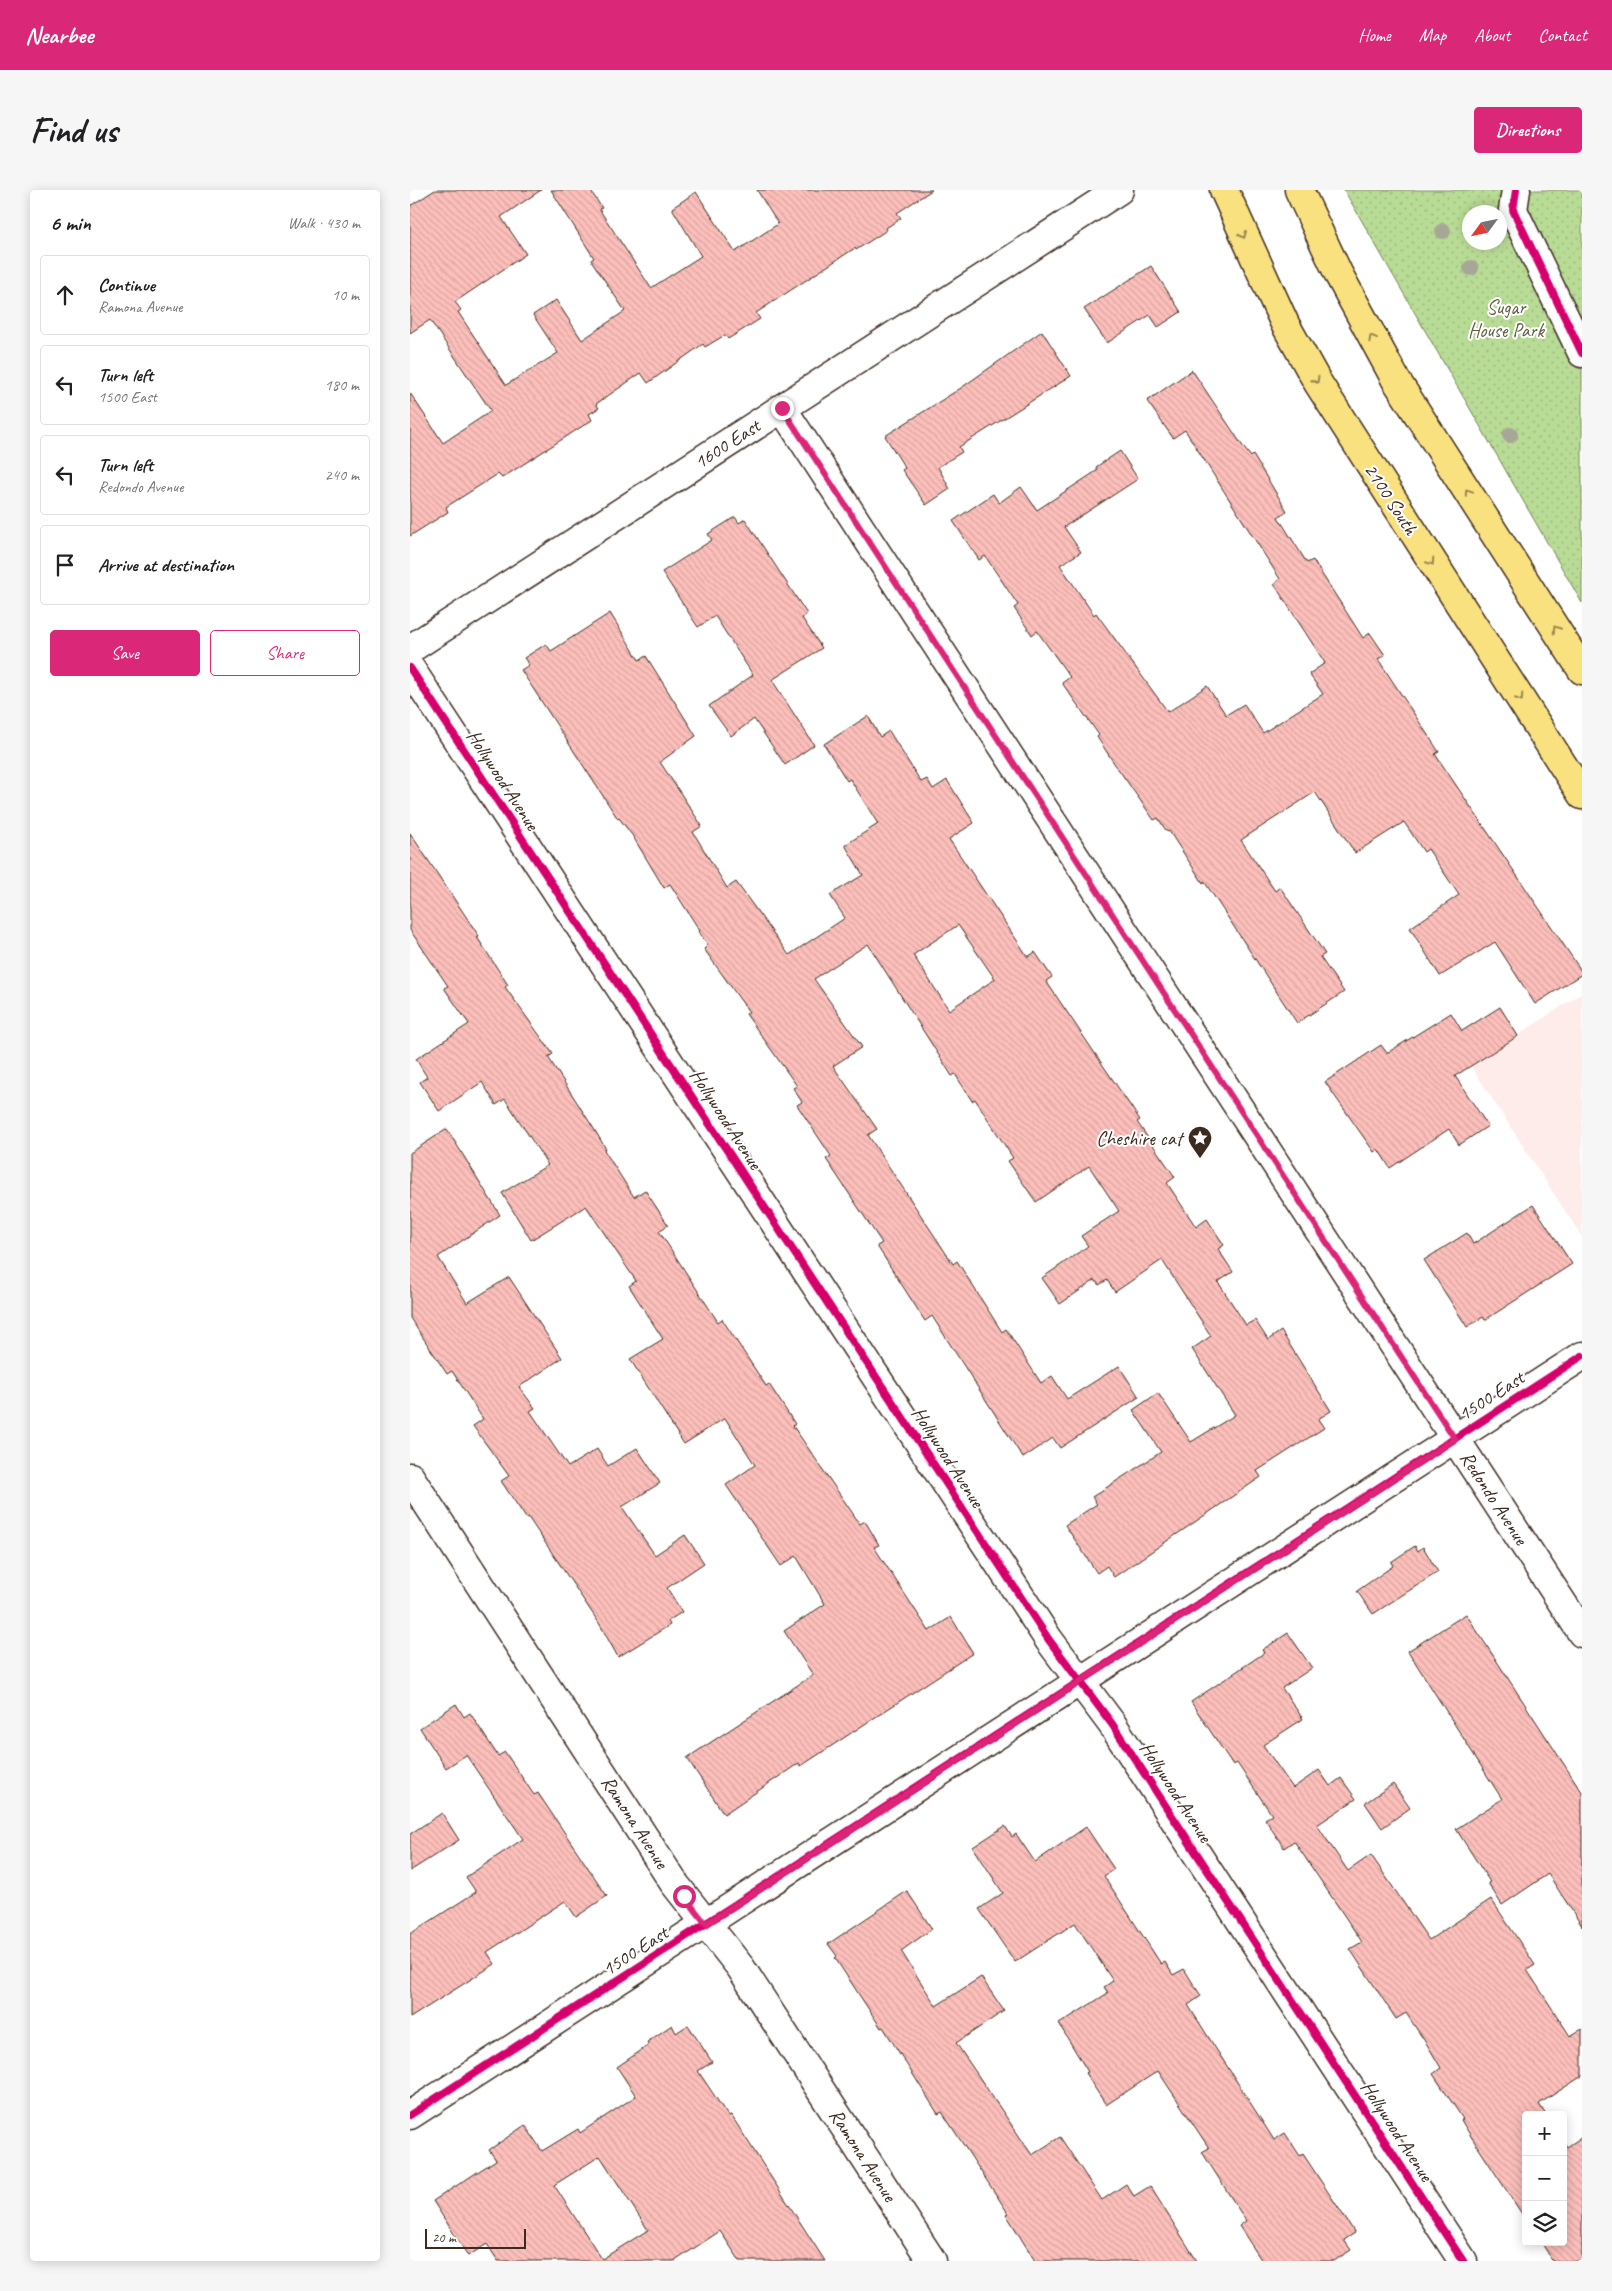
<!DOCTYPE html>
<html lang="en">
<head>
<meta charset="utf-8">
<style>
  body { margin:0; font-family:Caveat,sans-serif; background:#f6f6f6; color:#202124 }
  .controls { position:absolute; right:15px; bottom:15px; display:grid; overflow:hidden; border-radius:5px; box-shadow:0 2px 12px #0003 }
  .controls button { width:45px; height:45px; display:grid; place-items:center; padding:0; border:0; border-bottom:1px solid #e0e0e0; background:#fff; color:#202124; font:25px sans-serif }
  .compass { position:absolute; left:1052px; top:15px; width:45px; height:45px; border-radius:50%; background:#fff; box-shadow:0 2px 12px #0003; rotate:237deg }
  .scale { position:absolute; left:15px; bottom:12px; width:101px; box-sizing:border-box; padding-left:5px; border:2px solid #3b2a1e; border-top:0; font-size:14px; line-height:18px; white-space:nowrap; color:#3b2a1e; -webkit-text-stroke:4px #fff; paint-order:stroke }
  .stop { position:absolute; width:15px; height:15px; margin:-11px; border:4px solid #db2777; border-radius:50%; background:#fff }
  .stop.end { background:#db2777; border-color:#fff; box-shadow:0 1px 5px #0008 }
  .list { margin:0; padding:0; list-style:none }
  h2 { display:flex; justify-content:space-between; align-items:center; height:65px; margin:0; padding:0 20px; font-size:21px }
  h2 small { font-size:16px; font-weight:400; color:#757577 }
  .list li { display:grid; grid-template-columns:32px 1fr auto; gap:15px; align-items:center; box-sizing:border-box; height:80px; margin:0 10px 10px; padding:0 10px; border:1px solid #e0e0e0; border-radius:5px }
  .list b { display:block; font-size:19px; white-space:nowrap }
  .list p { margin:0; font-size:16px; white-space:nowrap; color:#757577 }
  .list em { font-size:16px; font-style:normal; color:#757577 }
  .actions { display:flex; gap:10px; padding:15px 20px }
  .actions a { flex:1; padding:11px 0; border:1px solid #db2777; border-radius:5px; text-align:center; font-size:18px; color:#db2777 }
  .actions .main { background:#db2777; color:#fff }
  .icon { flex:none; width:28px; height:28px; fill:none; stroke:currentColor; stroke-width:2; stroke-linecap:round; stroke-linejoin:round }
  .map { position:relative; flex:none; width:1172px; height:2071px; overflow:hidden; border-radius:5px }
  header { display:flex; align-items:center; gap:30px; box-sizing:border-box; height:70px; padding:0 25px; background:#db2777; color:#fff }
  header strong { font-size:24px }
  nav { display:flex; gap:28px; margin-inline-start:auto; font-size:18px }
  .intro { display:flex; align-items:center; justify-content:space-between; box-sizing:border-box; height:120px; padding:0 30px }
  h1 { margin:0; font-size:35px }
  .button { padding:12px 22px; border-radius:5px; background:#db2777; color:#fff; font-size:18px; font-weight:700 }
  main { display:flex; gap:30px; padding:0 30px }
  aside { flex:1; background:#fff; border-radius:5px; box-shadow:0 2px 12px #0003 }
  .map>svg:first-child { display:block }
  .built { fill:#feeceb }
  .park { fill:url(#park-dots); stroke:#7a825a; fill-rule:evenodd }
  .building { fill:url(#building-back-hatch); stroke:#3b2a1e; fill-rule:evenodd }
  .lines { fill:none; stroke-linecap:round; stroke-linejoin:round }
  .minor-casing { stroke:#3b2a1e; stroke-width:31 }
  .major-casing { stroke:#3b2a1e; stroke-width:31 }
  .minor { stroke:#fff; stroke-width:28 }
  .major { stroke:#fae180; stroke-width:28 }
  .cycleway-casing { stroke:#fff; stroke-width:11 }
  .cycleway { stroke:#d6006c; stroke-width:8 }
  .tree { fill:#a8a797 }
  .oneway { stroke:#9a864f }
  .route { stroke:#db2777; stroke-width:6 }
  .labels { text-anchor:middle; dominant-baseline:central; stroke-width:4; stroke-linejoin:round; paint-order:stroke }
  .park-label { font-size:20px; fill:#605f42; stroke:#fff }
  .street-label { font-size:20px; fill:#3b2a1e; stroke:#fff }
  .poi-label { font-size:20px; fill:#3b2a1e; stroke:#fff; text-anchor:end }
</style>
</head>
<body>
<header>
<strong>Nearbee</strong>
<nav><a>Home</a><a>Map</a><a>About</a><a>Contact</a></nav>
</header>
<div class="intro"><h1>Find us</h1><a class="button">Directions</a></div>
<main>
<aside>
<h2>6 min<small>Walk · 430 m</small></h2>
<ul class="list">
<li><svg class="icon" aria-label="ahead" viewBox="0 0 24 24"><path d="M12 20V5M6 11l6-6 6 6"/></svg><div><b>Continue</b><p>Ramona Avenue</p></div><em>10 m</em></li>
<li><svg class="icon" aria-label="left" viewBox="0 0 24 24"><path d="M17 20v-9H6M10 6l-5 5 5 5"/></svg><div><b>Turn left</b><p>1500 East</p></div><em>180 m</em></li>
<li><svg class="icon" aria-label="left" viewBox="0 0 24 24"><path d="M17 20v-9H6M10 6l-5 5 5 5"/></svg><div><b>Turn left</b><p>Redondo Avenue</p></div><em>240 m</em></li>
<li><svg class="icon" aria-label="arrive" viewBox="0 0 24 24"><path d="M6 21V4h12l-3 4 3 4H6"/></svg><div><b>Arrive at destination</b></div></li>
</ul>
<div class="actions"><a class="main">Save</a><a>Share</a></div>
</aside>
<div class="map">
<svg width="1172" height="2071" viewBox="0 0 1172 2071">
  <defs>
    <pattern id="park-dots" width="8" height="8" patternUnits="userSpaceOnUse" patternTransform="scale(1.25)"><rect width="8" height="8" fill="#b8db95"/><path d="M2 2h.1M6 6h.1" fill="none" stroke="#9fbc80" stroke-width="1.8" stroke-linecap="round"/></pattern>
    <pattern id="building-back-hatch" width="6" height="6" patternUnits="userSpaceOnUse" patternTransform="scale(1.25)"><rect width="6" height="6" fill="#fcbfbb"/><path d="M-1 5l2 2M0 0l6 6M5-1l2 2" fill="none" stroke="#d9a4a0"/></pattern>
  </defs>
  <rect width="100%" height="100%" fill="#fff"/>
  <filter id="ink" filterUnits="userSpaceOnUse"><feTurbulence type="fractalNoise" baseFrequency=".02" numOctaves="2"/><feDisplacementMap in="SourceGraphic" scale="10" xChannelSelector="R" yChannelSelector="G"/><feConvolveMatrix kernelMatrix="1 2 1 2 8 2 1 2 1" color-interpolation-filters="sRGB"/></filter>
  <g filter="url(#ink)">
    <path class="built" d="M 1172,803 L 1172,1047 L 1061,876 Z"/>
    <path class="park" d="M 934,0 L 1172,0 L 1172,413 ZM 1060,22 L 1090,22 L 1090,52 L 1060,52 Z"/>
    <path class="building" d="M 25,0 L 131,0 L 91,27 L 116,64 L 45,112 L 51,120 L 48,122 L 96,195 L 148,163 L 123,125 L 146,110 L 172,150 L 215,121 L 181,70 L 184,68 L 141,0 L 180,0 L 192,18 L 189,19 L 241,98 L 291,66 L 262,18 L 286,2 L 325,62 L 368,34 L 347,0 L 522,0 L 487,23 L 491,28 L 476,38 L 477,40 L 446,60 L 445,58 L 346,123 L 350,129 L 318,149 L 315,145 L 295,157 L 293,154 L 238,193 L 231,183 L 186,214 L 189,218 L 179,224 L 182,230 L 92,288 L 88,284 L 36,317 L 38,322 L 0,346 L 0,203 L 33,253 L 81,221 L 20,130 L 0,143 L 0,16 Z
      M 741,76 L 771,122 L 748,137 L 740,125 L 697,153 L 674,119 Z
      M 632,141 L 661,186 L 549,257 L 552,262 L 528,277 L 540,299 L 516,315 L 492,280 L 495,278 L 475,246 L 551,198 Z
      M 782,180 L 834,258 L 841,267 L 843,265 L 877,321 L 868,327 L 897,373 L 903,370 L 953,448 L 960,443 L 975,465 L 968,469 L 1029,562 L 1025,564 L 1172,782 L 1172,784 L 1125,814 L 1085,752 L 1030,786 L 1000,738 L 1049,705 L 1018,659 L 1014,662 L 994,632 L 945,663 L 905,602 L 831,650 L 865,701 L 870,697 L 915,764 L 910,767 L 934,802 L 887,833 L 794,691 L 793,693 L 759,641 L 757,642 L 748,628 L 744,630 L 704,573 L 687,547 L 689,545 L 652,493 L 660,487 L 627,441 L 622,445 L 604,418 L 608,415 L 575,366 L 569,370 L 543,331 L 583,304 L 589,313 L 611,297 L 627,320 L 688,280 L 686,277 L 710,261 L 728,289 L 654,337 L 671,362 L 650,375 L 684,425 L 686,423 L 758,522 L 797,496 L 816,525 L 834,514 L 853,543 L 913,504 L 899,484 L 915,473 L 864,394 L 870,389 L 775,240 L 763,248 L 737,211 Z
      M 325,327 L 329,333 L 335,329 L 397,424 L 392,428 L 412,458 L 362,490 L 404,555 L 375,575 L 344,529 L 321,546 L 299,516 L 343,485 L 305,426 L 288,437 L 252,382 L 302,350 L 298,344 Z
      M 200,423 L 229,470 L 236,466 L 286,546 L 250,572 L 292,636 L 283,642 L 317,698 L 326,692 L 379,765 L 435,728 L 420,705 L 453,685 L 435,655 L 468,634 L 440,589 L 437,591 L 414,554 L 458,526 L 470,547 L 479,541 L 511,592 L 517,589 L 523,599 L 537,590 L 564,633 L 539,649 L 618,767 L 625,762 L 642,787 L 636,791 L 730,930 L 727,932 L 765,987 L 757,993 L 786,1037 L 797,1029 L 814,1055 L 808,1059 L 823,1082 L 808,1092 L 836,1135 L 845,1130 L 858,1150 L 871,1141 L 921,1221 L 908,1229 L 914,1238 L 847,1281 L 851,1287 L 704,1387 L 697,1376 L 687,1383 L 655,1335 L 687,1314 L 682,1307 L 751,1262 L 723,1220 L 748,1203 L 781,1252 L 825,1225 L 782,1159 L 801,1146 L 752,1070 L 705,1102 L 697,1090 L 689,1095 L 685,1090 L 650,1114 L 632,1088 L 678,1056 L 671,1046 L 709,1021 L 679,976 L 626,1012 L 598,971 L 603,968 L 565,909 L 562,911 L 545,884 L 542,886 L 458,754 L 404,789 L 452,857 L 423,876 L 467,939 L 458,945 L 543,1074 L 547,1071 L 592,1142 L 596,1139 L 631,1193 L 642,1186 L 657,1209 L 709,1176 L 729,1207 L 650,1258 L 643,1248 L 613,1268 L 522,1126 L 515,1131 L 467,1056 L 472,1053 L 416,969 L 421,966 L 387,915 L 392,912 L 383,898 L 387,896 L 336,824 L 339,822 L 294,759 L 298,755 L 289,742 L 290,741 L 260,694 L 254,698 L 222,645 L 209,628 L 208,629 L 111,480 L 119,475 L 114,468 L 136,454 L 141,461 ZM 548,735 L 585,789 L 539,820 L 503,765 Z
      M 0,643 L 69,746 L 67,747 L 98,795 L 95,797 L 143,864 L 138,867 L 184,939 L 196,959 L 194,960 L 224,1007 L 235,1000 L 258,1035 L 249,1041 L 308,1132 L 312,1129 L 356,1196 L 359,1194 L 385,1234 L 383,1236 L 450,1334 L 455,1331 L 469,1355 L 464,1357 L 519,1441 L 541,1427 L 563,1463 L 391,1576 L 389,1573 L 314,1624 L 277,1568 L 403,1485 L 374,1441 L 415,1414 L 386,1366 L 371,1376 L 316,1295 L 345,1275 L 315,1228 L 274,1254 L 220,1169 L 253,1149 L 219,1096 L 226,1091 L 176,1016 L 121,1050 L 92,1003 L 138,975 L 95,909 L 86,915 L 72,892 L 29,921 L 10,892 L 17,887 L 6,869 L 59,834 L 34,798 L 38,796 L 0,740 Z
      M 1090,817 L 1108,846 L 1045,886 L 1078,936 L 1049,955 L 1039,939 L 980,978 L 968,959 L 964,962 L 915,892 L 971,855 L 977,863 L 1041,823 L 1052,841 Z
      M 37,939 L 90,1025 L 28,1067 L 57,1113 L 99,1087 L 152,1168 L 109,1197 L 125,1218 L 120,1221 L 158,1277 L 187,1259 L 198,1276 L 227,1258 L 250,1293 L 212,1317 L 245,1365 L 275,1345 L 294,1373 L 257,1398 L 272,1422 L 258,1431 L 260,1435 L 208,1467 L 189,1433 L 118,1327 L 116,1328 L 91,1291 L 99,1286 L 63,1236 L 73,1229 L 42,1181 L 37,1184 L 0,1128 L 0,963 Z
      M 1123,1015 L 1162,1074 L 1075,1130 L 1073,1127 L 1057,1137 L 1014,1070 L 1057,1043 L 1063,1054 Z
      M 1005,1356 L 1008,1361 L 1013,1357 L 1028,1382 L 963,1424 L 947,1401 L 983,1376 L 981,1372 Z
      M 1056,1424 L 1172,1602 L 1172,1736 L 1138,1684 L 1092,1715 L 1078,1693 L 1080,1692 L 1046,1639 L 1092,1609 L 998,1461 Z
      M 878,1443 L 902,1478 L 872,1498 L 893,1529 L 853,1555 L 883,1598 L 909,1580 L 920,1596 L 931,1588 L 946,1609 L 907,1635 L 938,1681 L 961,1665 L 1019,1750 L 1081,1709 L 1125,1775 L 1117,1780 L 1160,1846 L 1172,1839 L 1172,1886 L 1129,1914 L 1136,1925 L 1116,1925 L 1116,2030 L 1062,1948 L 1051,1930 L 1053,1929 L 1023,1884 L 1031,1878 L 1018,1856 L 996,1823 L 986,1829 L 940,1759 L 952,1752 L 884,1651 L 874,1658 L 855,1629 L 862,1625 L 827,1573 L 823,1575 L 781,1512 L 854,1463 L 852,1460 Z
      M 46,1514 L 54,1527 L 60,1523 L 88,1566 L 95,1562 L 124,1605 L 128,1603 L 197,1706 L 166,1727 L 155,1711 L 77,1762 L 85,1774 L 0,1828 L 0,1744 L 66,1702 L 56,1687 L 113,1649 L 56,1565 L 36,1578 L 10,1538 Z
      M 983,1594 L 1000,1618 L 972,1638 L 955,1613 Z
      M 32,1623 L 49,1650 L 0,1681 L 0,1644 Z
      M 595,1636 L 602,1647 L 606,1644 L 625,1672 L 676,1637 L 704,1679 L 694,1686 L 751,1774 L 755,1772 L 763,1785 L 774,1779 L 791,1806 L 778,1815 L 864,1950 L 875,1943 L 890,1966 L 893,1964 L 945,2043 L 934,2050 L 941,2060 L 924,2071 L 852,2071 L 829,2036 L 836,2031 L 792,1962 L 799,1958 L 748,1881 L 696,1915 L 675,1883 L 678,1882 L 649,1834 L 698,1803 L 694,1797 L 703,1791 L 665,1733 L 605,1772 L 569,1719 L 593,1703 L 563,1657 Z
      M 497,1701 L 522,1739 L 491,1761 L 526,1816 L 571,1787 L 594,1821 L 546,1853 L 622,1965 L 650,1947 L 692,2010 L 716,1994 L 724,2006 L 740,1996 L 787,2071 L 625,2071 L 596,2024 L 598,2023 L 532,1922 L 528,1924 L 473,1837 L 471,1838 L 425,1768 L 427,1766 L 418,1754 Z
      M 262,1835 L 266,1843 L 278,1835 L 302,1872 L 288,1881 L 318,1926 L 321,1925 L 415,2071 L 330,2071 L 310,2041 L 265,2071 L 88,2071 L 77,2054 L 58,2066 L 23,2011 L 86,1970 L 79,1960 L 115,1935 L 132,1961 L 168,1939 L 170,1943 L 226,1906 L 207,1877 L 239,1855 L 237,1852 ZM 190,1966 L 238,2040 L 192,2069 L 144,1995 Z
      M 1172,1947 L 1172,2071 L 1143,2071 L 1131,2052 L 1153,2052 L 1153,1951 L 1157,1957 Z"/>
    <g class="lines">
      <defs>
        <path id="minor" d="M 1106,0 L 1103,20 L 1172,163
          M 372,218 L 1172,1443
          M 0,459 L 709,0
          M 0,478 L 639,1450 L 702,1534 L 1053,2071
          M 0,1287 L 264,1693 L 331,1778 L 522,2071
          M 0,1925 L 1172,1166"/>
        <path id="major" d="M 814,0 L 875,134 L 908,193 L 1172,605
          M 889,0 L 929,85 L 986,190 L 1172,480"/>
      </defs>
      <use href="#minor" class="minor-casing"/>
      <use href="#major" class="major-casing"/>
      <use href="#minor" class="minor"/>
      <use href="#major" class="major"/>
      <defs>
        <path id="cycleway" d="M 1106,0 L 1103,20 L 1172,163
          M 0,478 L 639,1450 L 702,1534 L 1053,2071
          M 0,1925 L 1172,1166"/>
      </defs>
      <use href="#cycleway" class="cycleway-casing"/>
      <use href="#cycleway" class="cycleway"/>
    </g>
    <g class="tree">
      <circle cx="1033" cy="41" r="8"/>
      <circle cx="1061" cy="78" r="8"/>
      <circle cx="1100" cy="245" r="8"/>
    </g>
    <defs><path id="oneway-chevron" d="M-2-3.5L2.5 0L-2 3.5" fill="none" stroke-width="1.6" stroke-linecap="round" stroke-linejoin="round" transform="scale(1.25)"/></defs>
    <g class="oneway">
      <use href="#oneway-chevron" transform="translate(833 45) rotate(66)"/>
      <use href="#oneway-chevron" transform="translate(962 148) rotate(-119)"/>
      <use href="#oneway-chevron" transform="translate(906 190) rotate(60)"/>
      <use href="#oneway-chevron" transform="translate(1058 302) rotate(-123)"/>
      <use href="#oneway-chevron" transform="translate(1021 372) rotate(57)"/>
      <use href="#oneway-chevron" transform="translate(1146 439) rotate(-123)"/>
      <use href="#oneway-chevron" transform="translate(1110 508) rotate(57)"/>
    </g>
  </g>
  <g class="lines" filter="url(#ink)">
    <path class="route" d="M 274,1706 L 296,1734 L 1045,1249 L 372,218"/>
  </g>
  <defs>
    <symbol id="sight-pin" viewBox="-11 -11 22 30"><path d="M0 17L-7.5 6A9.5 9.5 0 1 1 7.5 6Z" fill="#3b2a1e" stroke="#fff"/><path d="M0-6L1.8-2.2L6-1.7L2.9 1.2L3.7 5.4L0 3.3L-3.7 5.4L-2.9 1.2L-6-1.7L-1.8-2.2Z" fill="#fff"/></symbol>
  </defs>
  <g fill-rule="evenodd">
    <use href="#sight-pin" x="776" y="934" width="28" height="38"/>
  </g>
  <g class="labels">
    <g class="park-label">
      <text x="1096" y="117">Sugar<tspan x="1096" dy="23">House Park</tspan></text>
    </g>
    <g class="street-label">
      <text transform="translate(317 254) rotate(-33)">1600 East</text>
      <text transform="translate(981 309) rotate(57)">2100 South</text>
      <text transform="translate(93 590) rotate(57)">Hollywood Avenue</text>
      <text transform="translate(316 929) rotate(57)">Hollywood Avenue</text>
      <text transform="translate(1081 1206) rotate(-33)">1500 East</text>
      <text transform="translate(538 1267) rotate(57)">Hollywood Avenue</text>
      <text transform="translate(1084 1308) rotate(57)">Redondo Avenue</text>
      <text transform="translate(766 1602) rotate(57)">Hollywood Avenue</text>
      <text transform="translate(225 1632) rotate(57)">Ramona Avenue</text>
      <text transform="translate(225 1761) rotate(-33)">1500 East</text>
      <text transform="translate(987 1941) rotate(57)">Hollywood Avenue</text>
      <text transform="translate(453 1965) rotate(57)">Ramona Avenue</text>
    </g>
    <g class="poi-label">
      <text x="772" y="948">Cheshire cat</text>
    </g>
  </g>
</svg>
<div class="controls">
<button>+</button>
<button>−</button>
<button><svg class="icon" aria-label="layers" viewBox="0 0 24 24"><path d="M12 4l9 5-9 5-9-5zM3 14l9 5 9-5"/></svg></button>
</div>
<svg class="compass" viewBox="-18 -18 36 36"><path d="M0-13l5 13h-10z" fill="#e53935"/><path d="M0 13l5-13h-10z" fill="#757577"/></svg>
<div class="scale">20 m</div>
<div class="stop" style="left:274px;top:1706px"></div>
<div class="stop end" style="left:372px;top:218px"></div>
</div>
</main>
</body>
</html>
